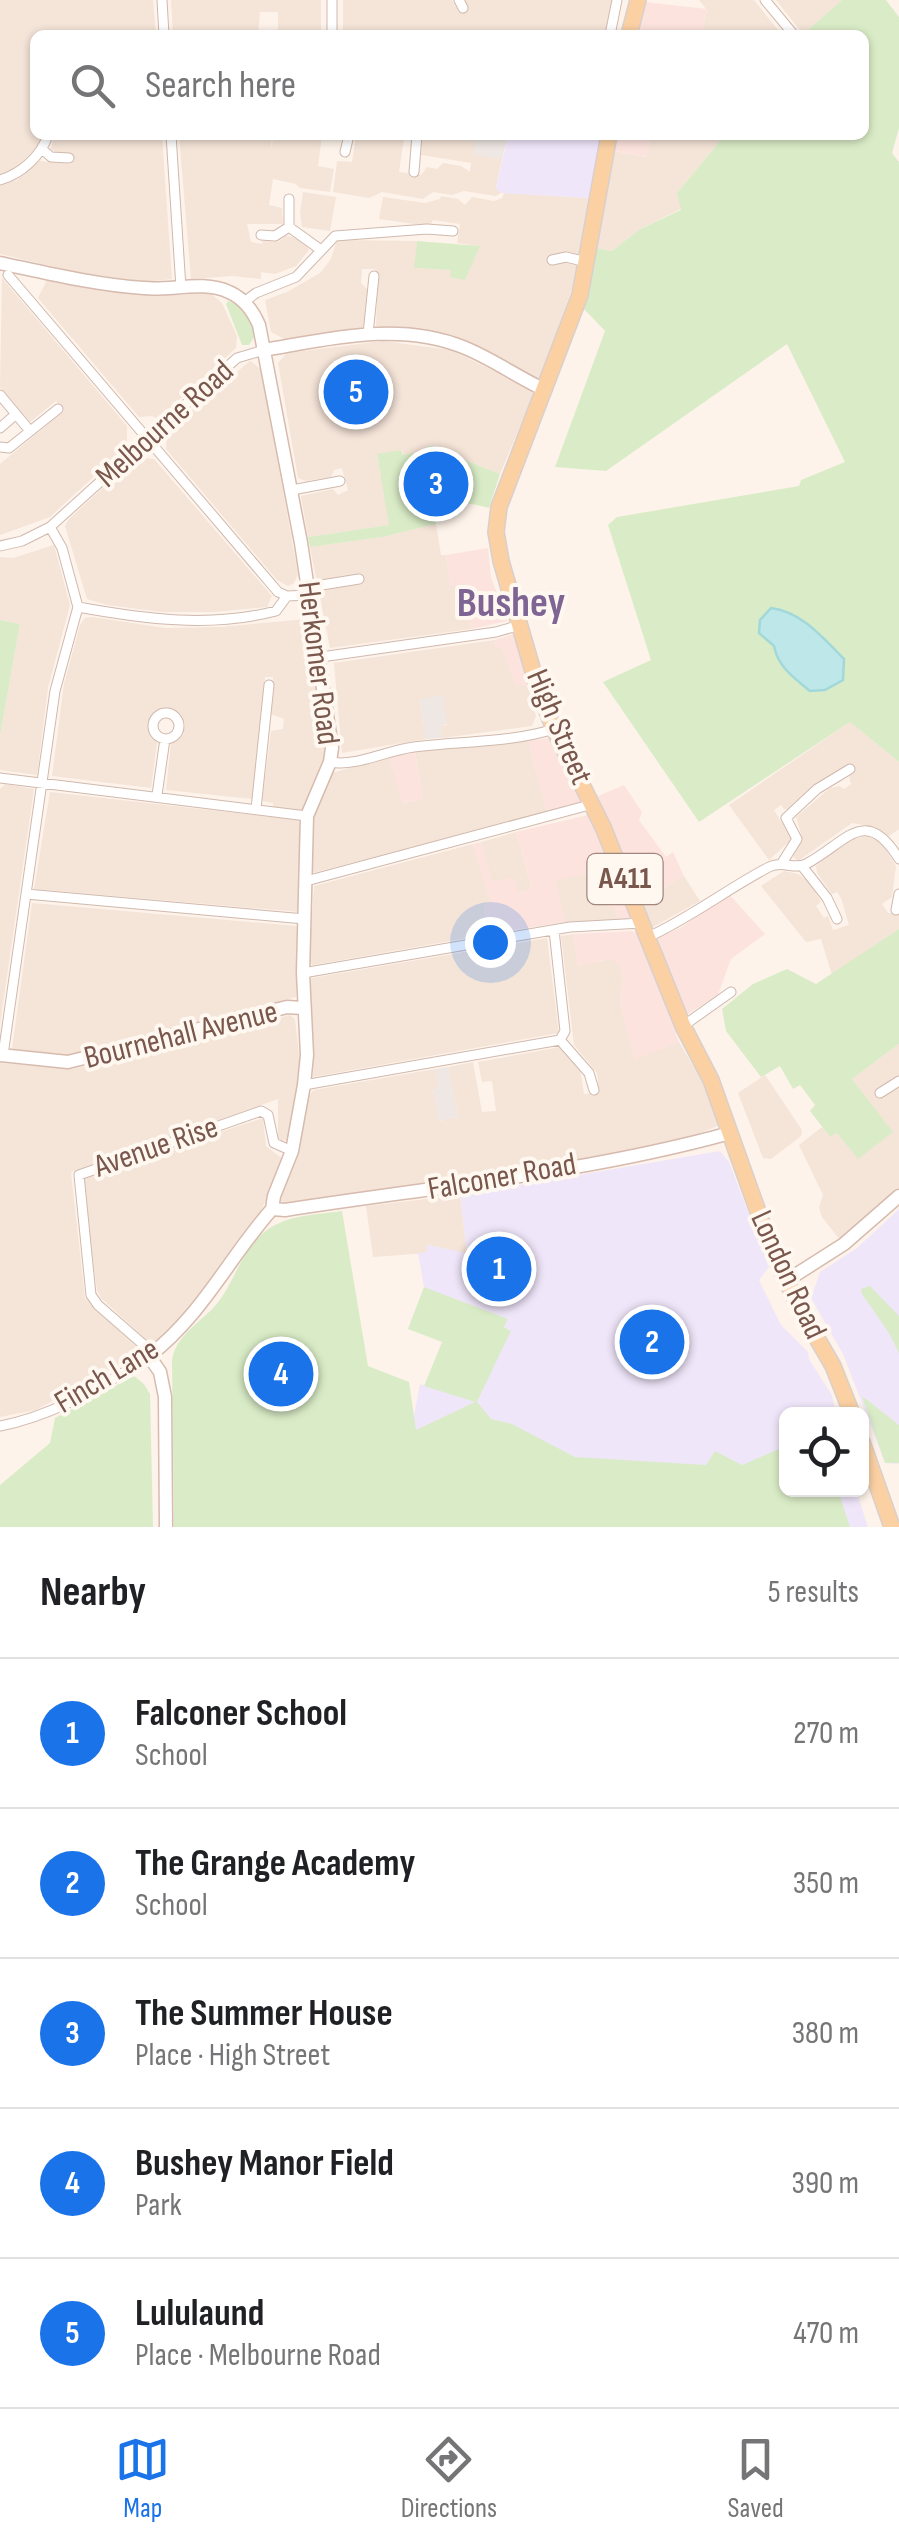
<!DOCTYPE html>
<html lang="en">
<head>
<meta charset="utf-8">
<style>
  body { margin:0; font-family:"Sofia Sans Condensed",sans-serif; background:#f2f2f2; color:#202124 }
  .controls { position:absolute; right:30px; bottom:30px; display:grid; overflow:hidden; border-radius:15px; box-shadow:0 2px 8px #0004 }
  .controls button { width:90px; height:90px; display:grid; place-items:center; padding:0; border:0; border-bottom:2px solid #e0e0e0; background:#fff; color:#202124; font:50px sans-serif }
  .you { position:absolute; left:490px; top:942px; width:35px; height:35px; margin:-25px; border:8px solid #fff; border-radius:50%; background:#1a73e8; box-shadow:0 0 0 15px #1a73e833 }
  .badge { display:grid; place-items:center; width:65px; height:65px; border-radius:50%; background:#1a73e8; color:#fff; font-size:32px; font-weight:700 }
  .pin { position:absolute; translate:-50% -50%; border:5px solid #fff; box-shadow:0 2px 10px #0006 }
  .list { margin:0; padding:0; list-style:none }
  h2 { display:flex; justify-content:space-between; align-items:center; height:130px; margin:0; padding:0 40px; font-size:42px }
  h2 small { font-size:32px; font-weight:400; color:#757577 }
  .list li { display:grid; grid-template-columns:65px 1fr auto; gap:30px; align-items:center; box-sizing:border-box; height:150px; padding:0 40px; border-top:2px solid #e0e0e0 }
  .list b { display:block; font-size:38px; white-space:nowrap }
  .list p { margin:0; font-size:32px; white-space:nowrap; color:#757577 }
  .list em { font-size:32px; font-style:normal; color:#757577 }
  .icon { flex:none; width:55px; height:55px; fill:none; stroke:currentColor; stroke-width:2; stroke-linecap:round; stroke-linejoin:round }
  .map { position:relative; flex:none; width:899px; height:1527px; overflow:hidden }
  .search { position:absolute; background:#fff; box-shadow:0 2px 8px #0004; left:30px; right:30px; top:30px; height:110px; display:flex; align-items:center; gap:25px; box-sizing:border-box; padding:0 35px; border-radius:15px; color:#757577; font-size:38px }
  .sheet { height:880px; background:#fff }
  nav { display:flex; justify-content:space-around; align-items:center; box-sizing:border-box; height:140px; border-top:2px solid #e0e0e0; background:#fff; font-size:28px; color:#757577 }
  nav a { display:grid; justify-items:center; gap:5px }
  nav .on { color:#1a73e8 }
  .map>svg:first-child { display:block }
  .residential { fill:#f5e4d8 }
  .commercial { fill:#fde3de }
  .industrial { fill:#eee7e3 }
  .education { fill:#f0e6fa }
  .green { fill:#daecc7 }
  .water { fill:#bde7e8; stroke:#a3d8da; stroke-width:2.5 }
  .lines { fill:none; stroke-linecap:round; stroke-linejoin:round }
  .street-casing { stroke:#d0b9ae; stroke-width:11 }
  .secondary-casing { stroke:#d6bbae; stroke-width:15 }
  .primary-casing { stroke:#d9d0cd; stroke-width:18 }
  .street { stroke:#fff; stroke-width:9 }
  .secondary { stroke:#fff; stroke-width:12 }
  .primary { stroke:#fbd0a3; stroke-width:15 }
  .labels { text-anchor:middle; dominant-baseline:central; stroke-width:8; stroke-linejoin:round; paint-order:stroke }
  .shield { fill:#fff8f1; stroke:#a1877e; stroke-width:2.5 }
  .shield-label { font-size:30px; font-weight:bold; fill:#79574c }
  .street-label { font-size:32px; fill:#79574c; stroke:#fff8f1 }
  .district-label { font-size:42px; font-weight:bold; fill:#7e6594; stroke:#fff8f1 }
</style>
</head>
<body>
<div class="map">
<svg width="899" height="1527" viewBox="0 0 899 1527">
  <rect width="100%" height="100%" fill="#fdf3ea"/>
  <path class="residential" d="M 0,0 L 153,0 L 156,35 L 35,35 L 35,135 L 43,135 L 36,148 L 14,169 L 0,175 Z
    M 171,0 L 321,0 L 321,35 L 278,35 L 278,12 L 260,12 L 258,35 L 173,35 Z
    M 343,0 L 452,0 L 459,12 L 468,7 L 465,0 L 614,0 L 605,35 L 343,35 Z
    M 699,0 L 754,0 L 782,35 L 701,35 L 707,10 Z
    M 776,0 L 842,0 L 803,34 Z
    M 54,135 L 162,135 L 172,279 L 145,282 L 77,272 L 0,254 L 0,186 L 17,180 L 39,161 L 71,164 L 70,153 L 57,153 L 51,149 Z
    M 179,135 L 272,135 L 271,149 L 274,135 L 322,135 L 318,166 L 334,169 L 330,192 L 300,188 L 296,184 L 273,179 L 269,205 L 282,208 L 283,224 L 247,224 L 251,242 L 262,244 L 263,241 L 278,242 L 286,236 L 293,237 L 307,246 L 309,250 L 296,266 L 275,274 L 261,272 L 261,279 L 232,276 L 191,279 Z
    M 356,135 L 404,138 L 399,172 L 421,175 L 427,167 L 437,169 L 443,163 L 461,166 L 470,172 L 471,163 L 421,155 L 423,135 L 476,135 L 474,155 L 502,159 L 496,187 L 501,193 L 496,196 L 464,191 L 452,195 L 433,192 L 423,199 L 382,192 L 369,198 L 333,192 L 337,161 L 352,162 Z
    M 651,135 L 725,135 L 677,193 L 681,209 L 640,229 L 612,251 L 596,248 L 614,151 L 646,157 Z
    M 303,192 L 336,197 L 330,231 L 302,227 L 300,213 Z
    M 504,193 L 589,198 L 577,275 L 539,381 L 472,343 L 427,332 L 376,326 L 378,273 L 375,269 L 362,269 L 361,283 L 368,290 L 365,323 L 362,328 L 284,339 L 271,332 L 265,300 L 287,292 L 320,273 L 331,259 L 337,240 L 417,241 L 415,268 L 452,270 L 465,280 L 479,246 L 457,243 L 460,224 L 433,220 L 430,225 L 422,225 L 379,219 L 383,197 L 425,203 L 440,199 L 441,196 L 458,199 L 465,205 L 472,197 L 494,201 L 502,198 Z
    M 2,278 L 127,426 L 127,446 L 50,517 L 0,535 L 0,464 L 64,411 L 56,401 L 30,422 L 0,387 Z
    M 47,280 L 146,295 L 210,293 L 222,303 L 237,336 L 236,348 L 158,419 L 152,416 L 139,417 L 38,298 Z
    M 383,341 L 451,350 L 535,391 L 500,474 L 429,445 L 429,450 L 403,455 L 402,450 L 377,455 L 390,525 L 308,537 L 301,496 L 333,489 L 338,495 L 348,490 L 342,468 L 334,470 L 331,477 L 306,481 L 298,478 L 278,363 L 287,353 Z
    M 250,361 L 261,369 L 298,574 L 294,583 L 288,586 L 277,580 L 166,449 L 167,430 Z
    M 136,457 L 154,459 L 272,596 L 267,607 L 215,612 L 162,612 L 107,605 L 87,599 L 65,526 L 69,519 Z
    M 436,524 L 441,555 L 446,555 L 450,585 L 465,583 L 471,629 L 330,648 L 310,547 L 383,537 Z
    M 54,545 L 70,605 L 48,688 L 37,775 L 0,770 L 0,736 L 20,624 L 0,620 L 0,557 L 13,558 Z
    M 93,617 L 165,628 L 219,627 L 308,619 L 327,749 L 326,758 L 301,812 L 273,809 L 273,803 L 262,801 L 271,731 L 283,729 L 284,719 L 271,714 L 273,677 L 265,677 L 252,799 L 166,790 L 171,743 L 183,735 L 185,724 L 181,715 L 170,708 L 155,712 L 148,721 L 148,731 L 157,743 L 151,788 L 52,776 L 64,684 L 80,625 L 85,618 Z
    M 495,640 L 496,647 L 502,647 L 516,685 L 528,685 L 536,716 L 532,726 L 442,738 L 440,726 L 447,725 L 442,696 L 420,700 L 426,739 L 342,753 L 334,663 Z
    M 850,722 L 899,762 L 899,829 L 889,836 L 876,827 L 852,823 L 798,861 L 793,857 L 802,837 L 796,817 L 830,788 L 839,786 L 844,789 L 851,784 L 849,777 L 853,773 L 848,767 L 791,809 L 784,809 L 781,805 L 774,810 L 792,839 L 769,860 L 729,805 Z
    M 528,741 L 547,813 L 312,873 L 313,816 L 332,773 L 389,757 L 403,803 L 423,799 L 415,752 Z
    M 5,784 L 34,789 L 0,1025 L 0,789 Z
    M 50,792 L 299,820 L 300,912 L 34,889 Z
    M 516,832 L 532,889 L 518,893 L 492,883 L 481,842 Z
    M 866,836 L 880,841 L 896,866 L 892,897 L 882,904 L 888,913 L 899,913 L 899,929 L 832,975 L 821,939 L 806,942 L 761,886 L 784,871 L 798,874 L 809,882 L 821,902 L 816,906 L 824,918 L 828,916 L 833,930 L 849,925 L 841,898 L 837,892 L 832,894 L 817,873 L 816,866 L 848,841 Z
    M 473,844 L 491,903 L 484,906 L 490,934 L 313,965 L 309,962 L 314,886 Z
    M 588,873 L 595,888 L 599,887 L 615,907 L 618,921 L 565,922 L 555,880 Z
    M 684,876 L 700,901 L 653,927 L 642,902 Z
    M 32,903 L 297,926 L 296,997 L 69,1055 L 12,1049 Z
    M 573,934 L 578,966 L 614,958 L 619,962 L 623,977 L 620,1003 L 635,1059 L 679,1042 L 707,1090 L 720,1125 L 680,1141 L 492,1176 L 282,1204 L 280,1197 L 292,1171 L 309,1095 L 314,1090 L 435,1069 L 439,1088 L 433,1090 L 439,1121 L 458,1117 L 448,1067 L 473,1062 L 482,1112 L 496,1111 L 492,1081 L 482,1082 L 478,1062 L 560,1047 L 580,1069 L 584,1094 L 599,1093 L 597,1073 L 574,1045 L 561,936 Z
    M 547,938 L 559,1033 L 313,1077 L 314,1050 L 308,1008 L 309,980 L 312,978 Z
    M 290,1015 L 295,1019 L 301,1072 L 290,1140 L 278,1141 L 278,1099 L 71,1172 L 85,1298 L 142,1352 L 36,1410 L 0,1417 L 0,1063 L 73,1069 Z
    M 899,1044 L 899,1188 L 840,1240 L 822,1217 L 819,1208 L 823,1195 L 799,1145 L 822,1127 L 830,1137 L 837,1133 L 892,1132 L 852,1079 Z
    M 765,1075 L 802,1130 L 801,1136 L 771,1159 L 763,1158 L 738,1093 Z
    M 263,1118 L 266,1146 L 284,1160 L 276,1181 L 259,1214 L 217,1275 L 177,1323 L 152,1345 L 101,1298 L 97,1290 L 83,1185 L 86,1176 Z
    M 460,1195 L 467,1254 L 428,1245 L 428,1253 L 373,1257 L 366,1206 Z"/>
  <path class="commercial" d="M 645,2 L 707,9 L 701,35 L 637,34 Z
    M 617,135 L 651,135 L 647,157 L 614,151 Z
    M 488,548 L 491,577 L 507,621 L 471,629 L 465,584 L 450,586 L 446,555 Z
    M 513,634 L 518,649 L 528,685 L 516,686 L 502,648 L 496,647 L 495,640 Z
    M 549,738 L 582,798 L 581,803 L 547,813 L 528,741 Z
    M 415,752 L 423,799 L 402,803 L 389,757 Z
    M 624,785 L 642,812 L 639,820 L 666,857 L 673,852 L 684,876 L 642,902 L 598,796 Z
    M 588,815 L 612,860 L 632,918 L 618,921 L 615,907 L 606,907 L 599,888 L 595,888 L 587,873 L 556,881 L 565,922 L 490,934 L 484,905 L 490,902 L 473,844 L 481,842 L 492,882 L 513,877 L 519,893 L 532,888 L 516,832 Z
    M 729,894 L 765,934 L 731,959 L 718,995 L 688,1014 L 679,1000 L 658,938 L 682,927 Z
    M 632,931 L 636,933 L 654,973 L 679,1042 L 635,1060 L 620,1003 L 623,977 L 619,963 L 615,963 L 613,958 L 578,966 L 573,934 Z"/>
  <path class="industrial" d="M 476,135 L 508,135 L 502,159 L 473,155 Z
    M 443,695 L 447,724 L 440,726 L 442,738 L 426,739 L 420,699 Z
    M 448,1067 L 458,1117 L 438,1121 L 433,1089 L 439,1087 L 435,1069 Z"/>
  <path class="education" d="M 508,135 L 601,135 L 589,198 L 501,193 L 496,188 Z
    M 720,1151 L 729,1162 L 769,1267 L 759,1280 L 781,1325 L 808,1352 L 809,1359 L 832,1395 L 836,1414 L 786,1414 L 786,1490 L 856,1490 L 868,1527 L 424,1527 L 400,1488 L 420,1384 L 477,1402 L 510,1330 L 504,1327 L 507,1320 L 408,1329 L 424,1287 L 418,1253 L 427,1252 L 427,1245 L 467,1253 L 460,1195 Z
    M 899,1209 L 899,1463 L 897,1464 L 885,1463 L 843,1354 L 811,1298 L 820,1272 L 857,1248 Z"/>
  <path class="green" d="M 842,0 L 886,0 L 899,17 L 899,128 L 892,153 L 899,162 L 899,762 L 850,722 L 699,822 L 603,682 L 651,660 L 608,525 L 617,517 L 799,486 L 801,480 L 845,462 L 787,344 L 606,471 L 555,467 L 605,331 L 584,309 L 596,248 L 612,251 L 640,229 L 681,210 L 677,193 L 725,135 L 864,135 L 864,35 L 803,34 Z
    M 417,241 L 480,246 L 465,280 L 450,277 L 451,270 L 414,268 Z
    M 228,301 C 242,305 252,322 255,336 L 249,345 L 242,345 L 226,304 Z
    M 428,445 L 500,474 L 489,508 L 472,504 L 436,508 L 436,524 L 383,537 L 310,547 L 308,537 L 389,525 L 377,454 L 401,450 L 403,455 L 428,450 Z
    M 0,620 L 20,624 L 0,736 Z
    M 899,929 L 899,1044 L 852,1079 L 893,1132 L 858,1159 L 837,1133 L 830,1137 L 810,1111 L 815,1105 L 800,1085 L 793,1089 L 780,1066 L 761,1077 L 726,1031 L 722,1009 L 753,984 L 787,969 L 816,984 Z
    M 342,1211 L 368,1366 L 409,1382 L 416,1430 L 475,1402 L 424,1386 L 442,1342 L 408,1329 L 424,1287 L 508,1319 L 504,1327 L 511,1331 L 477,1402 L 491,1419 L 512,1424 L 575,1457 L 706,1465 L 715,1451 L 742,1465 L 786,1446 L 786,1490 L 838,1490 L 850,1527 L 174,1527 L 172,1361 C 175,1334 204,1321 219,1301 C 236,1278 243,1247 267,1230 C 289,1214 317,1215 342,1211 Z
    M 870,1286 L 899,1316 L 899,1353 L 889,1333 L 862,1294 L 861,1289 Z
    M 134,1376 L 144,1384 L 150,1394 L 153,1527 L 0,1527 L 0,1485 L 50,1443 L 55,1418 Z
    M 862,1396 L 899,1425 L 899,1463 L 885,1463 Z"/>
  <path class="water" d="M 771,608 C 802,612 822,637 844,659 L 843,680 L 825,690 L 810,691 C 794,678 778,667 774,646 L 759,633 L 760,620 Z"/>
  <g class="lines">
    <defs>
      <path id="street" d="M 162,0 L 164,35
        M 459,0 L 463,8
        M 765,0 L 794,35
        M 332,35 L 332,0
        M 610,35 L 617,0
        M 171,135 L 181,288
        M 42,149 L 51,157 L 69,158
        M 345,152 L 349,135
        M 414,172 L 417,135
        M 0,180 C 21,174 41,156 48,135
        M 289,199 L 289,227 L 321,250
        M 261,235 L 275,236 L 289,227
        M 552,260 L 566,257 L 587,262
        M 8,275 L 278,592 L 287,596 L 310,595
        M 244,302 L 256,293 L 296,277 L 335,236 L 427,229 L 453,231
        M 368,334 L 374,276
        M 0,395 L 30,431
        M 0,428 L 16,414
        M 0,447 L 9,448 L 58,409
        M 292,490 L 340,481
        M 0,546 L 22,541 L 50,527
        M 309,587 L 359,579
        M 78,607 C 144,619 210,628 276,611 L 287,596
        M 321,657 L 496,632 L 520,625
        M153 726a13 13 0 1 1 26 0a13 13 0 1 1-26 0Z
        M 330,762 C 357,767 387,750 414,747 C 460,741 510,743 554,729
        M 0,778 L 307,816
        M 157,795 L 165,739
        M 256,809 L 269,685
        M 782,863 L 797,839 L 786,818 L 817,789 L 850,769
        M 802,866 L 827,898 L 837,919
        M 306,881 L 593,804
        M 26,894 L 305,919
        M 896,910 L 899,894
        M 648,937 C 690,918 727,889 769,867 C 782,860 794,870 806,864 C 845,844 865,803 899,859
        M 303,973 L 570,927 L 642,923
        M 683,1026 L 731,992
        M 560,1040 L 589,1073 L 594,1090
        M 3,1055 L 55,691 L 78,607 L 62,548 L 50,527 L 237,358 L 264,350
        M 304,1085 L 560,1040 L 565,1031 L 554,930
        M 880,1093 L 899,1081
        M 153,1353 L 98,1305 L 91,1295 L 79,1175 L 261,1111 L 268,1115 L 274,1143 L 292,1151
        M 0,1426 C 53,1416 105,1386 149,1356"/>
      <path id="secondary" d="M 0,263 C 47,273 96,285 144,288 C 171,291 203,280 229,292 C 243,298 253,311 259,325 L 301,543 L 332,748 L 330,762 L 307,816 L 303,973 L 307,1055 L 304,1085 L 292,1151 L 274,1196 L 272,1209
        M 264,350 C 329,339 399,321 463,347 C 491,358 517,377 545,390
        M 0,1055 L 68,1062 L 287,1007 L 302,1008
        M 272,1209 L 285,1210 C 433,1187 585,1173 730,1133
        M 786,1281 L 844,1244 L 899,1196
        M 166,1527 L 165,1397 L 160,1372 L 149,1356 C 203,1314 228,1259 272,1209"/>
      <path id="primary" d="M 629,35 L 638,0
        M 609,135 L 580,295 L 499,507 L 496,532 L 501,561 L 537,685 L 554,729 L 603,827 L 683,1026 L 711,1080 L 771,1248 L 800,1309 L 833,1366 L 852,1414
        M 862,1442 L 892,1527"/>
    </defs>
    <use href="#street" class="street-casing"/>
    <use href="#secondary" class="secondary-casing"/>
    <use href="#primary" class="primary-casing"/>
    <use href="#street" class="street"/>
    <use href="#secondary" class="secondary"/>
    <use href="#primary" class="primary"/>
  </g>
  <g class="labels">
    <rect class="shield" x="587.5" y="854" width="75" height="50" rx="8"/>
    <g class="shield-label">
      <text x="625" y="879">A411</text>
    </g>
    <g class="street-label">
      <text transform="translate(165 424) rotate(-42)">Melbourne Road</text>
      <text transform="translate(318 663) rotate(83)">Herkomer Road</text>
      <text transform="translate(559 727) rotate(67)">High Street</text>
      <text transform="translate(181 1035) rotate(-14)">Bournehall Avenue</text>
      <text transform="translate(156 1147) rotate(-19)">Avenue Rise</text>
      <text transform="translate(502 1177) rotate(-10)">Falconer Road</text>
      <text transform="translate(788 1275) rotate(65)">London Road</text>
      <text transform="translate(107 1376) rotate(-31)">Finch Lane</text>
    </g>
    <g class="district-label">
      <text x="511" y="603">Bushey</text>
    </g>
  </g>
</svg>
<div class="controls">
<button><svg class="icon" aria-label="locate" viewBox="0 0 24 24"><circle cx="12" cy="12" r="6"/><path d="M12 2v4M12 18v4M2 12h4M18 12h4"/></svg></button>
</div>
<div class="you"></div>
<div class="pin badge" style="left:499px;top:1269px">1</div>
<div class="pin badge" style="left:652px;top:1342px">2</div>
<div class="pin badge" style="left:436px;top:484px">3</div>
<div class="pin badge" style="left:281px;top:1374px">4</div>
<div class="pin badge" style="left:356px;top:392px">5</div>
<div class="search"><svg class="icon" aria-label="search" viewBox="0 0 24 24"><circle cx="10" cy="10" r="6"/><path d="M15 15l6 6"/></svg>Search here</div>
</div>
<section class="sheet">
<h2>Nearby<small>5 results</small></h2>
<ul class="list">
<li><span class="badge">1</span><div><b>Falconer School</b><p>School</p></div><em>270 m</em></li>
<li><span class="badge">2</span><div><b>The Grange Academy</b><p>School</p></div><em>350 m</em></li>
<li><span class="badge">3</span><div><b>The Summer House</b><p>Place · High Street</p></div><em>380 m</em></li>
<li><span class="badge">4</span><div><b>Bushey Manor Field</b><p>Park</p></div><em>390 m</em></li>
<li><span class="badge">5</span><div><b>Lululaund</b><p>Place · Melbourne Road</p></div><em>470 m</em></li>
</ul>
</section>
<nav>
<a class="on"><svg class="icon" aria-label="map" viewBox="0 0 24 24"><path d="M3 6l6-2 6 2 6-2v14l-6 2-6-2-6 2zM9 4v14M15 6v14"/></svg>Map</a>
<a><svg class="icon" aria-label="directions" viewBox="0 0 24 24"><path d="M12 3l9 9-9 9-9-9zM9 14v-3h6M13 9l2 2-2 2"/></svg>Directions</a>
<a><svg class="icon" aria-label="saved" viewBox="0 0 24 24"><path d="M7 4h10v16l-5-4-5 4z"/></svg>Saved</a>
</nav>
</body>
</html>
